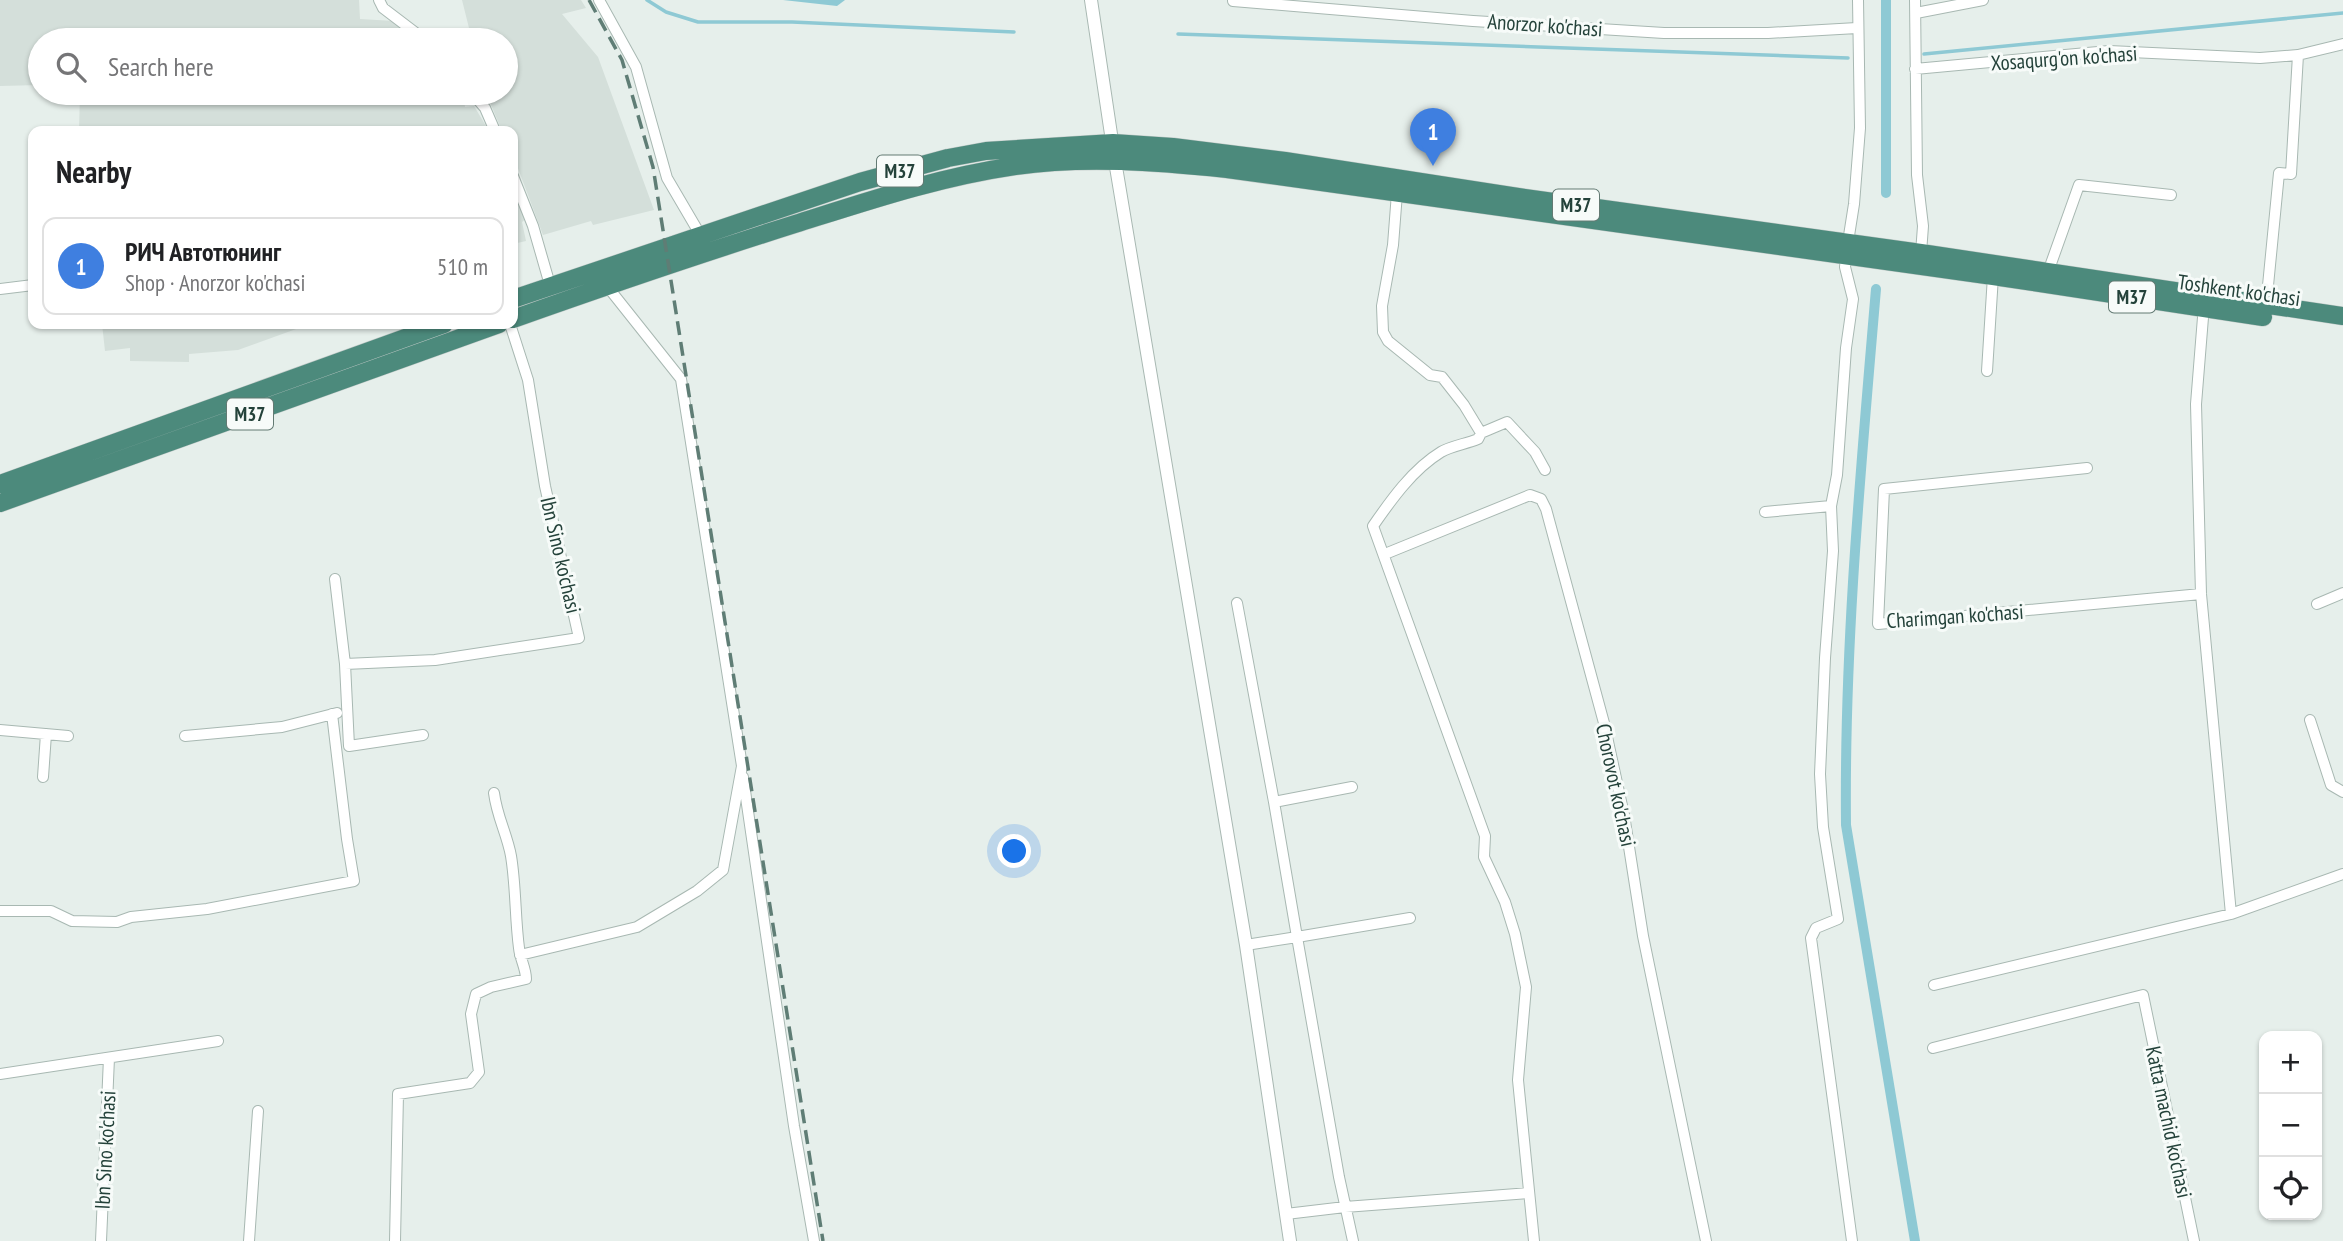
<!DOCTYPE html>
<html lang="en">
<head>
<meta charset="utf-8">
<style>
  body { margin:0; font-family:"PT Sans Narrow",sans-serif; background:#f6f6f6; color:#202124 }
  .controls { position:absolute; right:21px; bottom:21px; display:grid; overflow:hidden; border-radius:14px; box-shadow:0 2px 5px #0004 }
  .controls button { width:63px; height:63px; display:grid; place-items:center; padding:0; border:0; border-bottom:2px solid #e0e0e0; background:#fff; color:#202124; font:35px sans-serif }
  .you { position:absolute; left:1015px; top:852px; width:24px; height:24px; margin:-18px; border:5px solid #fff; border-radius:50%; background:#1a73e8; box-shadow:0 0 0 10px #1a73e833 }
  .badge { display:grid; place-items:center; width:46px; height:46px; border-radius:50%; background:#db2777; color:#fff; font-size:23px; font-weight:700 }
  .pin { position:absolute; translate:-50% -58px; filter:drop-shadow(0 2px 4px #0008) }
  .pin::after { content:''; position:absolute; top:37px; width:24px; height:21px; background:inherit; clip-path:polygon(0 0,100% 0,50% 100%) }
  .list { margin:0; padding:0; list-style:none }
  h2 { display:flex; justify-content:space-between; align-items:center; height:91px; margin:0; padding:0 28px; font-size:30px }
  h2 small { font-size:23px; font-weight:400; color:#757577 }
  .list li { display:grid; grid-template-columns:46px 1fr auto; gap:21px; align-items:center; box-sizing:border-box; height:98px; margin:0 14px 14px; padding:0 14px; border:2px solid #e0e0e0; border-radius:14px }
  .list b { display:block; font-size:26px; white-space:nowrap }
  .list p { margin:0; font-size:23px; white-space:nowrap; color:#757577 }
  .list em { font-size:23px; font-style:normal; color:#757577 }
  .icon { flex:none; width:38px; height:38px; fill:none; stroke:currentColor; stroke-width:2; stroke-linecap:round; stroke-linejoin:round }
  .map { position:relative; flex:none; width:2343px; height:1241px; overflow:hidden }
  .search { position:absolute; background:#fff; box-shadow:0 2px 5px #0004; left:28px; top:28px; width:490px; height:77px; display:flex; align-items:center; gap:18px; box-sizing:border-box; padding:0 24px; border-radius:38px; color:#757577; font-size:26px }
  .panel { position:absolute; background:#fff; box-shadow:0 2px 5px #0004; left:28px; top:126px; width:490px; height:203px; border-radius:14px }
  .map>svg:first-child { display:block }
  .built { fill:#d4dfda }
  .water { fill:#8ec9d4 }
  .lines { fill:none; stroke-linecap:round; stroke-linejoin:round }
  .stream { stroke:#8ec9d4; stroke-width:3.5 }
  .canal { stroke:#8ec9d4; stroke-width:10 }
  .minor-casing { stroke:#a8b8b2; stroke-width:12 }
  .tertiary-casing { stroke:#a8b8b2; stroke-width:14 }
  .trunk-casing { stroke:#c2cac8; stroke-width:19 }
  .minor { stroke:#fff; stroke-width:10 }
  .tertiary { stroke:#fff; stroke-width:12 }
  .trunk { stroke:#4c8a7c; stroke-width:18 }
  .rail { stroke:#5f7d75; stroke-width:3.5; stroke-dasharray:14 7; stroke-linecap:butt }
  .labels { text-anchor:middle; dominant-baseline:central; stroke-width:6; stroke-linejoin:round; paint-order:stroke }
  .shield { fill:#f7fbf9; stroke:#637a73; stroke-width:2 }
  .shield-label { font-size:19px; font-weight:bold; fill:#24423a }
  .street-label { font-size:21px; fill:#24423a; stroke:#f7fbf9 }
</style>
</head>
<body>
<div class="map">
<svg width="2343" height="1241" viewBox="0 0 2343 1241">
  <rect width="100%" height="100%" fill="#e6efeb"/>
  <path class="built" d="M 0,0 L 359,0 L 360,19 L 394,21 L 418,40 L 40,40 L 40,85 L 0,86 Z
    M 462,0 L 581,0 L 586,8 L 562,14 L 598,57 L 654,210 L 593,225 L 591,221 L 543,235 L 513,155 L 513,131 L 502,131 L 486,93 L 506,93 L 506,40 L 472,40 Z
    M 80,93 L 428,93 L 429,96 L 464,100 L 465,107 L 474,106 L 489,131 L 79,131 Z
    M 513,185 L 527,218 L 522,222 L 526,241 L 513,244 Z
    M 102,324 L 310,324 L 238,350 L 189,354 L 189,362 L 130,361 L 130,348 L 105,351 Z"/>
  <path class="water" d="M 783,0 L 845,0 L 837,6 Z"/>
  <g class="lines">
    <path class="stream" d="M 647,0 L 666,12 L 698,22 L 792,22 L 1014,32
      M 1178,34 L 1848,58
      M 1924,54 L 2343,13"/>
    <path class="canal" d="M 1886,193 L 1886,0
      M 1876,289 C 1861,467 1844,646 1846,825 L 1915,1241"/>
    <defs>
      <path id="minor" d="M 379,0 L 383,8 L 425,40
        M 599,0 L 636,67 L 667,178 L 701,236
        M 1915,0 L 1917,175 L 1923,226 L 1921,253
        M 1233,1 L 1473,21 L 1664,33 L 1768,33 L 1857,28
        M 1916,13 L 1983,0
        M 1915,69 L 2109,51 L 2260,58 L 2298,55 L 2343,44
        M 472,93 L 485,108 L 495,131
        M 513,176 L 533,226 L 550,285
        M 1397,193 L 1393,245 L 1382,306 L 1383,332 L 1388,341 L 1430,375 L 1442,377 L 1464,405 L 1481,433 L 1478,439 C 1466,444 1451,446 1441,452 C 1413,469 1391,500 1373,526 L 1485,836 L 1484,857 L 1505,902 L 1515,934 L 1526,987 L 1518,1080 L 1534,1241
        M 1848,242 L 1854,204 L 1860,128 L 1858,0
        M 1846,256 L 1845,267 L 1853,299 L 1846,348 L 1837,475 L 1831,506 L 1833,551 L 1825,658 L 1820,774 L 1823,827 L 1838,919 L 1816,928 L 1811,938 L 1852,1241
        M 2048,272 L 2079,185 L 2171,195
        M 0,289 L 33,285
        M 2204,305 L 2196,404 L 2201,594 L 2231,914
        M 2266,306 L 2279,173 L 2291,174 L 2298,55
        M 1987,371 L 1993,276
        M 1481,433 L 1507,422 L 1535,452 L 1545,470
        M 2087,468 L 1884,489 L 1878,624 L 2201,594
        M 1765,512 L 1831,506
        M 1385,554 L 1530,495 L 1541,499 L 1546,509 L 1604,723 L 1624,815 L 1643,936 L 1706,1241
        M 335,579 L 345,664 L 349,746 L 423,735
        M 1237,603 L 1274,802
        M 2317,604 L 2343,593
        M 345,664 L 435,660 L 579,638 L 545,486 L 528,380 L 510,324
        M 2310,720 L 2331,785 L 2343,792
        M 0,730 L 68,736
        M 185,736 L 282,727 L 337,713
        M 43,777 L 46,734
        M 743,777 L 794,1126 L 814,1241
        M 0,911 L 51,911 L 72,921 L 117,922 L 131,917 L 207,909 L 354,881 L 347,839 L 332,714
        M 1246,945 L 1297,937 L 1274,802 L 1352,787
        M 520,955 L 637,927 L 697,891 L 723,870 L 742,766 L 681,379 L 607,286
        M 1934,985 L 2231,914 L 2343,874
        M 1933,1048 L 2143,995 L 2194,1241
        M 0,1074 L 218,1041
        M 1286,1214 L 1345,1207 L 1529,1193
        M 101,1241 L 109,1058
        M 249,1241 L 258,1111
        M 395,1241 L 398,1094 L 470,1083 L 479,1072 L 471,1014 L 476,994 L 491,987 L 526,979 C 526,968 520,959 519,948 C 515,918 516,886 511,856 C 507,834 497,817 494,793
        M 1353,1241 L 1339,1177 L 1297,937 L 1410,918"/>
      <path id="tertiary" d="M 1091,0 L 1115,161 L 1246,945 L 1290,1241"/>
      <path id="trunk" d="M 513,299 L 860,182 L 948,158 L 986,151 L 1113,143 L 1173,147 L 1285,161 L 1518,197 L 1921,253 L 2343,316
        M 513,319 C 606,286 700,254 795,224 C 868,201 939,177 1015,166 C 1086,156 1157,162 1227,169 L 1993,276 L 2263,317
        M 0,484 L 444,324
        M 0,503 L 499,324"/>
    </defs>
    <use href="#minor" class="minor-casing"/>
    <use href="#tertiary" class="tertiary-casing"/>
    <use href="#trunk" class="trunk-casing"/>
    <use href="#minor" class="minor"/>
    <use href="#tertiary" class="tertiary"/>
    <use href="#trunk" class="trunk"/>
    <path class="rail" d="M 589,0 L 622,60 L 653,167 L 823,1241"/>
  </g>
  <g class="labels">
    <g class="shield">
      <rect x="877" y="155.5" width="46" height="31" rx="5"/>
      <rect x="1553" y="189.5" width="46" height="31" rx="5"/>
      <rect x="2109" y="281.5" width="46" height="31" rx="5"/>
      <rect x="227" y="398.5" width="46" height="31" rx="5"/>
    </g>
    <g class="shield-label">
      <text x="900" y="171">M37</text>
      <text x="1576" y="205">M37</text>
      <text x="2132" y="297">M37</text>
      <text x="250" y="414">M37</text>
    </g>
    <g class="street-label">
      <text transform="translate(1545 25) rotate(4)">Anorzor ko'chasi</text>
      <text transform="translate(2064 58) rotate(-4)">Xosaqurg'on ko'chasi</text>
      <text transform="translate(2239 290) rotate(8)">Toshkent ko'chasi</text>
      <text transform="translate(561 555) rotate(77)">Ibn Sino ko'chasi</text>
      <text transform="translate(1955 616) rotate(-4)">Charimgan ko'chasi</text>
      <text transform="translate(1616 785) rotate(78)">Chorovot ko'chasi</text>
      <text transform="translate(2169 1122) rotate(78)">Katta machid ko'chasi</text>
      <text transform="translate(105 1150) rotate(-87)">Ibn Sino ko'chasi</text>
    </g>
  </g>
</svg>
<div class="controls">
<button>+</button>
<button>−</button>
<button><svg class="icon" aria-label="locate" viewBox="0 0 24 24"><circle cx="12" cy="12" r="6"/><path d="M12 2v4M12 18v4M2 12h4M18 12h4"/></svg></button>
</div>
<div class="you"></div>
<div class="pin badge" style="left:1433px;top:166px;background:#3f7fe0">1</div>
<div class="search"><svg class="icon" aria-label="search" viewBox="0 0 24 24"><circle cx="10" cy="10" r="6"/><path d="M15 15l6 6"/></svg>Search here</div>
<section class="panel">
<h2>Nearby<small></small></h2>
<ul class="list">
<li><span class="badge" style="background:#3f7fe0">1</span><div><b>РИЧ Автотюнинг</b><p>Shop · Anorzor ko'chasi</p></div><em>510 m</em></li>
</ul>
</section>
</div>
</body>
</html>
